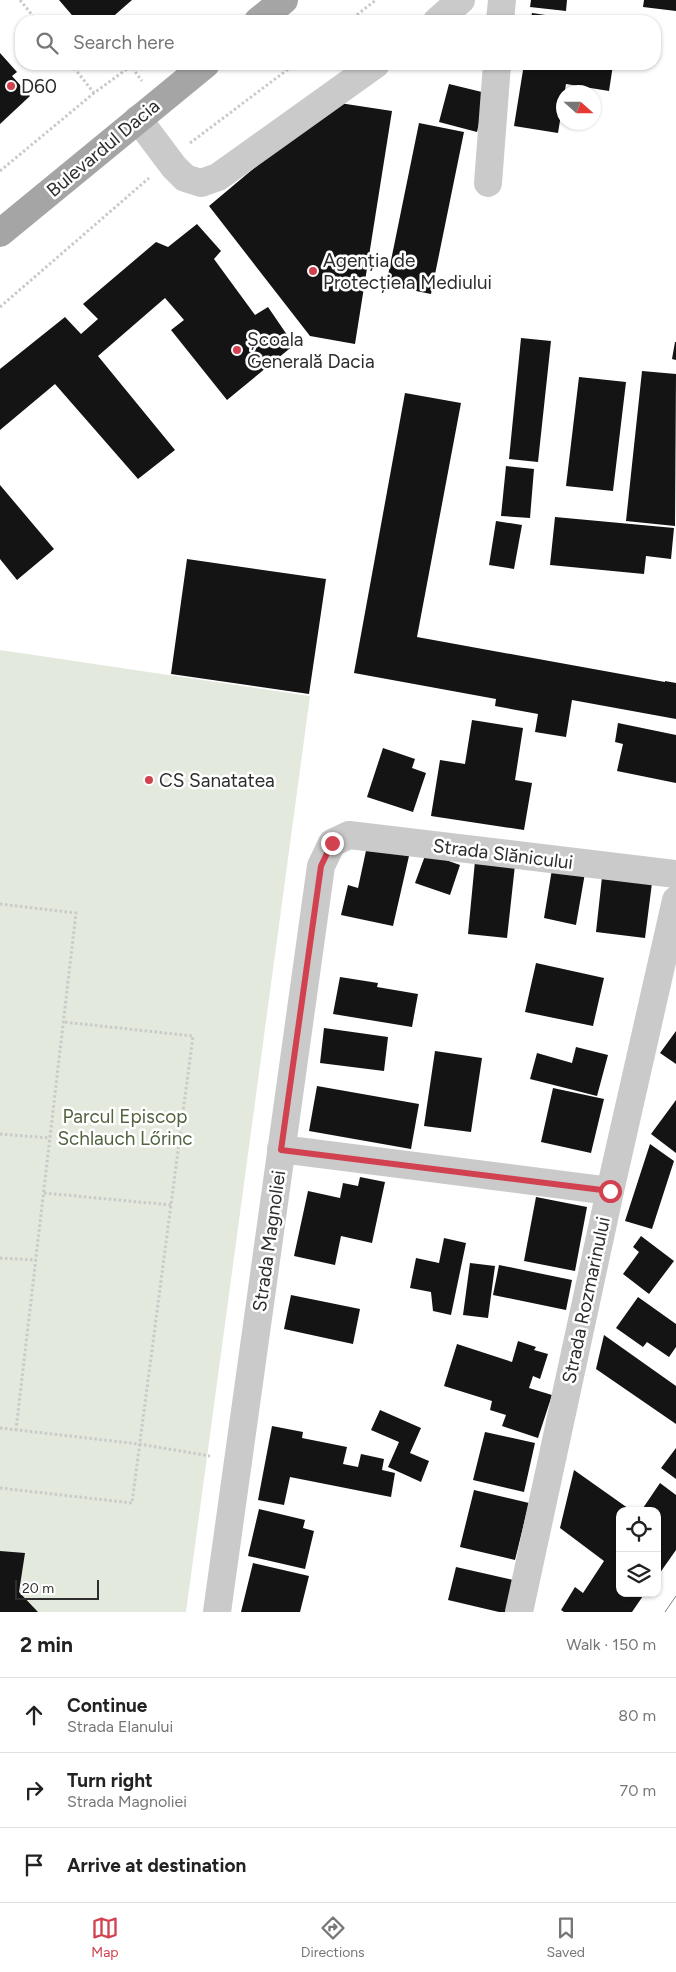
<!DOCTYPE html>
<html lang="en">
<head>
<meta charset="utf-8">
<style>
  body { margin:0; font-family:Figtree,sans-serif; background:#f6f6f6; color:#222 }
  .controls { position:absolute; right:15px; bottom:15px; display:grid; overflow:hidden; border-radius:10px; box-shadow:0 1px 4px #0004 }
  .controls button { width:45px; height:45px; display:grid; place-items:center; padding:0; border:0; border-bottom:1px solid #e0e0e0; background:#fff; color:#222; font:25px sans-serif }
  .compass { position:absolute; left:556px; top:85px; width:45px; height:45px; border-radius:50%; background:#fff; box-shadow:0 1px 4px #0004; rotate:111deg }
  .scale { position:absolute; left:15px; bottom:12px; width:84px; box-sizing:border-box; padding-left:5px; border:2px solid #2d2d2d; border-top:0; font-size:14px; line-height:18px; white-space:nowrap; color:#2d2d2d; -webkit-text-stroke:4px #fff; paint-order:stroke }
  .stop { position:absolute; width:15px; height:15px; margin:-11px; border:4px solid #d1414f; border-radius:50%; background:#fff }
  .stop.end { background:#d1414f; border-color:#fff; box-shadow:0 1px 5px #0008 }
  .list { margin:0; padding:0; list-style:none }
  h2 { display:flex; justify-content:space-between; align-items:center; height:65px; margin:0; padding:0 20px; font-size:21px }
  h2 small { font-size:16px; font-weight:400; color:#767676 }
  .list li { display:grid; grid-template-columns:32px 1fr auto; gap:15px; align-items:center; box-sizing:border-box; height:75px; padding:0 20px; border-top:1px solid #e0e0e0 }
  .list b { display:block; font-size:19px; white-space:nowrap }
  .list p { margin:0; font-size:16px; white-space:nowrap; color:#767676 }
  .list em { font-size:16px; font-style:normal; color:#767676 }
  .icon { flex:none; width:28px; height:28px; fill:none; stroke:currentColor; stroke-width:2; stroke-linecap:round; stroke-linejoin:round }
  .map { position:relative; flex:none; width:676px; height:1612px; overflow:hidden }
  .search { position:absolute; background:#fff; box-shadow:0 1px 4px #0004; left:15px; right:15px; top:15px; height:55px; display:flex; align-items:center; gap:12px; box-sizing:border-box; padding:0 18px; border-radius:20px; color:#767676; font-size:19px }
  .sheet { height:290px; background:#fff }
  nav { display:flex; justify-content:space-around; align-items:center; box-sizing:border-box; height:70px; border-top:1px solid #e0e0e0; background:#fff; font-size:14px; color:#767676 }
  nav a { display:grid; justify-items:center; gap:2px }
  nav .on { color:#d1414f }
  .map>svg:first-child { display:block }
  .green { fill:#e3e9dc }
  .building { fill:#141414 }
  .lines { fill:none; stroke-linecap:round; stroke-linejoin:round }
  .path { stroke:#cacaca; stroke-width:3; stroke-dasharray:2.5 2.5; stroke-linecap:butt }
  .minor { stroke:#cacaca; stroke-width:28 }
  .primary { stroke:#a5a5a5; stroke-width:28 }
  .tram { stroke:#828282; stroke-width:1 }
  .route { stroke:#d1414f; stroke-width:6 }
  .poi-dot { fill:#d1414f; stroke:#fff; stroke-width:2 }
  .labels { text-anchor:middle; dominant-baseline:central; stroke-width:5; stroke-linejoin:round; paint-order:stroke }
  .poi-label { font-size:19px; fill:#2d2d2d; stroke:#fff; text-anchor:start }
  .street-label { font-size:19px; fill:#2d2d2d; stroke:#fff }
  .park-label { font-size:19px; fill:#51633f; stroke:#fff }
</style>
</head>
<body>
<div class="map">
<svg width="676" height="1612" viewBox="0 0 676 1612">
  <rect width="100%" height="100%" fill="#fff"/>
  <path class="green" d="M 0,650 L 310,696 L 186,1612 L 0,1612 Z"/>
  <path class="building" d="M 59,0 L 132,0 L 108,21 L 77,21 Z
    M 531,0 L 567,0 L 566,11 L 530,7 Z
    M 644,0 L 676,0 L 676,11 L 643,7 Z
    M 532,13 L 579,20 L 579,21 L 530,21 Z
    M 0,53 L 17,72 L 12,76 L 30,96 L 0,124 Z
    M 524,64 L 613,65 L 609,91 L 566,84 L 558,133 L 514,126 Z
    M 449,84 L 486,93 L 477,132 L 439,122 Z
    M 333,102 L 392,111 L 355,344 L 310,336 L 209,206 Z
    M 419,123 L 464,132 L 431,294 L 386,285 Z
    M 197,224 L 221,251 L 214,259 L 255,315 L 268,307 L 294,345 L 227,400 L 171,330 L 184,320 L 165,298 L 98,356 L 175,450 L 138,479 L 55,384 L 0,430 L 0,369 L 65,317 L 81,334 L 98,319 L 83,304 L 156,242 L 168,247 Z
    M 521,338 L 551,341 L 538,462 L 509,459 Z
    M 675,342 L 676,342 L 676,360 L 672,359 Z
    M 642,371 L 676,374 L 675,526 L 626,521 Z
    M 579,377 L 626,382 L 613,491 L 566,486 Z
    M 405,393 L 461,403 L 417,637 L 665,682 L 665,681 L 676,683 L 676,719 L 572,700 L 566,737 L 535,732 L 538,714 L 495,706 L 496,699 L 354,673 Z
    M 506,466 L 534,469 L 530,518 L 501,516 Z
    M 0,485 L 54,549 L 17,580 L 0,559 Z
    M 555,517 L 674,528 L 671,559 L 646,556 L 644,574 L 550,565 Z
    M 496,521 L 522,525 L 514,569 L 489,565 Z
    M 187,559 L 326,579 L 309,694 L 171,674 Z
    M 472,720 L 523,728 L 515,780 L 532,783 L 524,830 L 431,816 L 440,760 L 465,764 Z
    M 618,723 L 676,735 L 676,783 L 617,771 L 623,744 L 615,742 Z
    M 383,748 L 415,759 L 412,768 L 426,773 L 413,812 L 367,797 Z
    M 367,846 L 409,856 L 393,926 L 341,915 L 348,885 L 358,888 Z
    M 426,853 L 460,865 L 450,895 L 415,883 Z
    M 475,861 L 515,865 L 507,938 L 468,934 Z
    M 552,869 L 585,873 L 576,925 L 544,918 Z
    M 602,877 L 652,883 L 645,938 L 596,932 Z
    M 536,963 L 604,978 L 593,1026 L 525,1012 Z
    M 340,977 L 378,983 L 377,987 L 418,994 L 412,1027 L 333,1014 Z
    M 324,1028 L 388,1037 L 384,1071 L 320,1063 Z
    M 676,1031 L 676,1064 L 660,1053 Z
    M 576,1047 L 608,1055 L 597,1096 L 530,1079 L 537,1053 L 572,1063 Z
    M 435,1051 L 482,1058 L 471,1132 L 424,1126 Z
    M 317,1086 L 419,1104 L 411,1149 L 309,1131 Z
    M 553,1088 L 604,1099 L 591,1153 L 541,1142 Z
    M 676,1100 L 676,1153 L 651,1134 Z
    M 650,1144 L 674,1161 L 652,1229 L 625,1221 Z
    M 360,1177 L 385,1182 L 372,1243 L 341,1236 L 335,1265 L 294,1256 L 308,1191 L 340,1198 L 343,1183 L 358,1186 Z
    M 536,1197 L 587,1207 L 575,1271 L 524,1261 Z
    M 641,1236 L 674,1261 L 649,1294 L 623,1274 L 639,1252 L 633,1247 Z
    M 444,1238 L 466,1243 L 451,1315 L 433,1311 L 431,1292 L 410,1288 L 416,1258 L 439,1263 Z
    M 470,1263 L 495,1266 L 488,1318 L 463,1315 Z
    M 499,1265 L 572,1280 L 566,1310 L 493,1295 Z
    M 291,1295 L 360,1309 L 353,1344 L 284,1329 Z
    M 638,1297 L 676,1324 L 676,1347 L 669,1357 L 647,1342 L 643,1347 L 616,1328 Z
    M 604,1335 L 676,1386 L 676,1424 L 596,1369 Z
    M 518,1341 L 536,1347 L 534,1350 L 548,1354 L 540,1379 L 533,1376 L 529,1388 L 552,1395 L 538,1438 L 502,1426 L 506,1415 L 490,1410 L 492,1401 L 444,1386 L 457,1344 L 512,1362 Z
    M 380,1410 L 421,1428 L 410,1453 L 429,1461 L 421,1482 L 388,1467 L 399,1442 L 371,1430 Z
    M 272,1426 L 303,1432 L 302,1438 L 347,1447 L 343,1464 L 358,1467 L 361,1454 L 384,1459 L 382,1470 L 395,1473 L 391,1497 L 290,1477 L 284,1505 L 258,1500 Z
    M 485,1432 L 535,1443 L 524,1492 L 473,1480 Z
    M 676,1448 L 676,1479 L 661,1468 Z
    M 574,1470 L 632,1511 L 620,1511 L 620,1593 L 645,1593 L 632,1612 L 564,1612 L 561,1610 L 575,1587 L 583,1593 L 604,1561 L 560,1528 Z
    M 660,1483 L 676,1495 L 676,1550 L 657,1577 L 657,1511 L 641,1511 Z
    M 474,1490 L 529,1503 L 515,1560 L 460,1547 Z
    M 259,1509 L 305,1520 L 303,1528 L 314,1531 L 305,1569 L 248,1556 Z
    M 0,1551 L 25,1553 L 19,1592 L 38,1612 L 0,1612 Z
    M 253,1563 L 309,1576 L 300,1612 L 241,1612 Z
    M 456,1567 L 513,1580 L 506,1612 L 499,1612 L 448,1600 Z"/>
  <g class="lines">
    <path class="path" d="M 20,0 L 37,21
      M 349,21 L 376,0
      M 71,64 L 94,93 L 131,66 L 142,81
      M 190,143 L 295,64
      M 0,171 L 94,93
      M 0,307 L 149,178
      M 0,904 L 76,913 L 16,1430
      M 0,1134 L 50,1138
      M 44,1193 L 171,1205
      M 0,1258 L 36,1260
      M 0,1428 L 139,1444 L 210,1456
      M 0,1488 L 132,1503 L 193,1036 L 64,1022"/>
    <path class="minor" d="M 437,21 L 461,0
      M 500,21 L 502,0
      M 138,119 L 174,167 L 185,178 L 201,183 L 218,177 L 376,64
      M 488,183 L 497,64
      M 281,1149 L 610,1191
      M 217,1612 L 321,866 L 332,843 L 349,835 L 676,874
      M 519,1612 L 610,1191 L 676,900"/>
    <path class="primary" d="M 258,21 L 284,0
      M 0,233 L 206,64"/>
    <path class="tram" d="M 665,1612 L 676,1596"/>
  </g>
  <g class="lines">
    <path class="route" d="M 332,843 L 321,866 L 281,1150 L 610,1191"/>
  </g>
  <g class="poi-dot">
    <circle cx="11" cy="86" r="5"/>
    <circle cx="313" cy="271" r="5"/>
    <circle cx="237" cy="350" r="5"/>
    <circle cx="149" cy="780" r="5"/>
  </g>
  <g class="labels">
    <g class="poi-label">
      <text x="21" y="86">D60</text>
      <text x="323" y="260">Agenția de<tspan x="323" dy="22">Protecție a Mediului</tspan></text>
      <text x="247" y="339">Școala<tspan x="247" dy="22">Generală Dacia</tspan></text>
      <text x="159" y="780">CS Sanatatea</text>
    </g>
    <g class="street-label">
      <text transform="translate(103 148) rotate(-40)">Bulevardul Dacia</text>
      <text transform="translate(503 854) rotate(7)">Strada Slănicului</text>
      <text transform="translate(269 1241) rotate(-82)">Strada Magnoliei</text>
      <text transform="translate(586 1300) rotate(-78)">Strada Rozmarinului</text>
    </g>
    <g class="park-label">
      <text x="125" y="1116">Parcul Episcop<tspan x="125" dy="22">Schlauch Lőrinc</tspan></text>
    </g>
  </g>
</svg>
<div class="controls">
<button><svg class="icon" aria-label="locate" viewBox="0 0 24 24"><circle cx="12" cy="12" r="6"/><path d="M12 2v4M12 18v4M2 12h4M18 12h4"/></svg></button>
<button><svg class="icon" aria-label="layers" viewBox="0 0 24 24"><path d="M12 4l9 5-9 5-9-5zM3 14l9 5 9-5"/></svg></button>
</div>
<svg class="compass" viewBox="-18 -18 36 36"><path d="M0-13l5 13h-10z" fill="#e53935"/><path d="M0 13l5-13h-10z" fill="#767676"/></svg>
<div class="scale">20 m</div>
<div class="stop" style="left:610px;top:1191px"></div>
<div class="stop end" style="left:332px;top:843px"></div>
<div class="search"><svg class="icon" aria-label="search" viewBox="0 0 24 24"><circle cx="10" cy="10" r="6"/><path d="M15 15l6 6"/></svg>Search here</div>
</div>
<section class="sheet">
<h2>2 min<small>Walk · 150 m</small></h2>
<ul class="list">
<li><svg class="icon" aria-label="ahead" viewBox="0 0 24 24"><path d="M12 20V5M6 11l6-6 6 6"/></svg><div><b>Continue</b><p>Strada Elanului</p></div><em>80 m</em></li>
<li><svg class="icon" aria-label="right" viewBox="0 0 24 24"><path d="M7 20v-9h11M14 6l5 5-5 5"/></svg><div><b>Turn right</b><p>Strada Magnoliei</p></div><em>70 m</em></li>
<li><svg class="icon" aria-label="arrive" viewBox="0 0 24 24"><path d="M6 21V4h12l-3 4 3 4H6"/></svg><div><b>Arrive at destination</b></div></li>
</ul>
</section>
<nav>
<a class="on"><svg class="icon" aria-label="map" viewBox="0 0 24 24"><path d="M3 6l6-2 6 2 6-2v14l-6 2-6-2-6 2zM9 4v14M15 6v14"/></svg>Map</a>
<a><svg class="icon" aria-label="directions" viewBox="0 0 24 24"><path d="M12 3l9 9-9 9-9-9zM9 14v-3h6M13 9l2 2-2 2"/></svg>Directions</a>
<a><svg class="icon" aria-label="saved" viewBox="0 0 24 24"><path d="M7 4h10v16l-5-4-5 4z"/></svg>Saved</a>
</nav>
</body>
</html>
